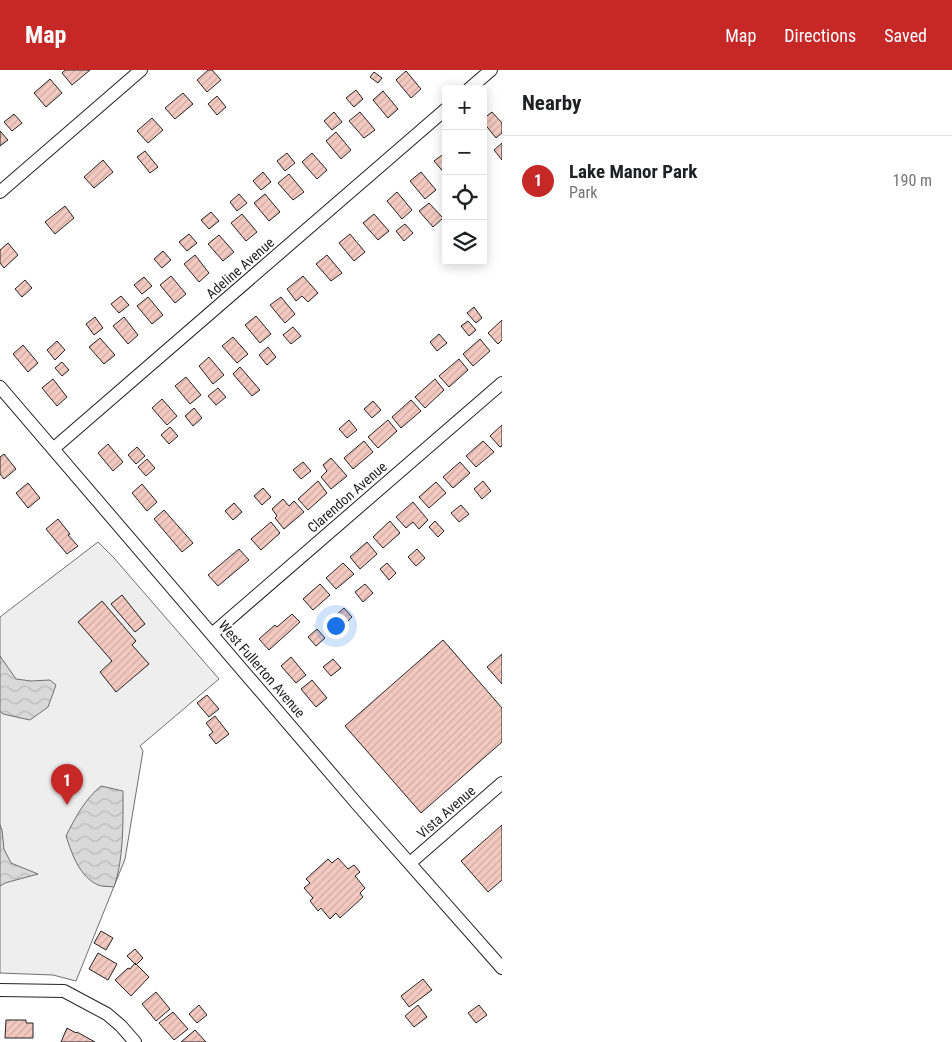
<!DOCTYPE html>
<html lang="en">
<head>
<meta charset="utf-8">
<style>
  body { margin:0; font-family:"Roboto Condensed",sans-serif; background:#f2f2f2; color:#202124 }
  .controls { position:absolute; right:15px; top:15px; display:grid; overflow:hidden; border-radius:5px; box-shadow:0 2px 12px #0003 }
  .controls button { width:45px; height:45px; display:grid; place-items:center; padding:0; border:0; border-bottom:1px solid #e0e0e0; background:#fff; color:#202124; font:25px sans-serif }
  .you { position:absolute; left:335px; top:555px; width:18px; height:18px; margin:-12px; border:4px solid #fff; border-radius:50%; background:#1a73e8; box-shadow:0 0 0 8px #1a73e833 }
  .badge { display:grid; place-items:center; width:32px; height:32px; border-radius:50%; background:#c62828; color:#fff; font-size:16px; font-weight:700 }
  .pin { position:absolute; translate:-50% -41px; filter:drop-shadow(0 1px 2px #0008) }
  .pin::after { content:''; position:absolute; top:26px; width:18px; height:15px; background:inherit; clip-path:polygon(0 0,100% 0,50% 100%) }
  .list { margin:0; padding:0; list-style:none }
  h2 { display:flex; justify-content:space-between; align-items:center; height:65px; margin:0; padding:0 20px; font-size:21px }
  h2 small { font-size:16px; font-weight:400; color:#757577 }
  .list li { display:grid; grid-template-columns:32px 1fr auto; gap:15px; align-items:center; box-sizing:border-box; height:90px; padding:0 20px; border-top:1px solid #e0e0e0 }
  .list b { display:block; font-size:19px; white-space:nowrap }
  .list p { margin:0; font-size:16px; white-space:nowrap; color:#757577 }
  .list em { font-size:16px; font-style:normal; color:#757577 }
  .icon { flex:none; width:28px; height:28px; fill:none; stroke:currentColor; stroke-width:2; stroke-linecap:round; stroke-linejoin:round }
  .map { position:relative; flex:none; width:502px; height:972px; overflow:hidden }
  header { display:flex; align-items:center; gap:30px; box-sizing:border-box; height:70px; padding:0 25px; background:#c62828; color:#fff }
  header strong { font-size:24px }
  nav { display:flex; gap:28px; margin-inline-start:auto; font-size:18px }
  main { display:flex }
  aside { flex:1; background:#fff }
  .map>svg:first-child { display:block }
  .green { fill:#eee; stroke:#6f6f6f }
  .water { fill:url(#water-waves); stroke:#6f6f6f }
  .building { fill:url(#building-hatch); stroke:#222 }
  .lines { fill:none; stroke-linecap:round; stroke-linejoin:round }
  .minor-casing { stroke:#222; stroke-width:14 }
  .minor { stroke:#fff; stroke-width:12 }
  .labels { text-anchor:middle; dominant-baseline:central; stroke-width:4; stroke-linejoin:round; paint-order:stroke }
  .street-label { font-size:14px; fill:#222; stroke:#fff }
</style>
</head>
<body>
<header>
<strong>Map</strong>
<nav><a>Map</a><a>Directions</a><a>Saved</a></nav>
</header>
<main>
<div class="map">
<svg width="502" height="972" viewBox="0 0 502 972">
  <defs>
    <pattern id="water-waves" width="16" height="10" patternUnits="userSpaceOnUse" patternTransform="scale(1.25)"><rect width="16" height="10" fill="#d9d9d9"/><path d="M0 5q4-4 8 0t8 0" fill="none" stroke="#bababa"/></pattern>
    <pattern id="building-hatch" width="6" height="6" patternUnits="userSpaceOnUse" patternTransform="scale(1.25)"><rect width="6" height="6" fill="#f3c9c0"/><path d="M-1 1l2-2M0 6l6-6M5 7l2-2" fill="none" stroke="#d0aca5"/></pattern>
  </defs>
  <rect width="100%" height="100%" fill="#fff"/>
  <path class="green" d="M 98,472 L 114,488 L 219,609 L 140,676 L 143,681 L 125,789 L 76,911 L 53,905 L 0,903 L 0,547 Z"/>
  <path class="water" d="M 0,586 L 16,609 L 31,611 L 50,610 L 56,615 L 48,637 L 30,650 L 3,644 L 0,641 Z
    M 101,716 L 123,721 C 123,750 124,789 114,817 C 109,816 103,817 98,815 C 79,806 72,784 66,766 C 75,748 85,729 101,716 Z
    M 0,755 L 2,760 L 4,779 L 11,793 L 38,804 L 5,813 L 0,816 Z"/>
  <path class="building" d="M 65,0 L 90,0 L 72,15 L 62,3 Z
    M 208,0 L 212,0 L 221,10 L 207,22 L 197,10 Z
    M 406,1 L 421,19 L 411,28 L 396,10 Z
    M 374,2 L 382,8 L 378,13 L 370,7 Z
    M 50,9 L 62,23 L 46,37 L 34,23 Z
    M 356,20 L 363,29 L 354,37 L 346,28 Z
    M 383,21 L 398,39 L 388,48 L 373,30 Z
    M 183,23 L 193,34 L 175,49 L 165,38 Z
    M 217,26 L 226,37 L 217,45 L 208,34 Z
    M 334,42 L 342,52 L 332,60 L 324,51 Z
    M 360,42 L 375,60 L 364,68 L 349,51 Z
    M 492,42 L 502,53 L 502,63 L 496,68 L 483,52 L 483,49 Z
    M 14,44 L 22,53 L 12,61 L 4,52 Z
    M 152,48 L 163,60 L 148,73 L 137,61 Z
    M 0,61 L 8,70 L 0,76 Z
    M 336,62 L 351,80 L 341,89 L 326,71 Z
    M 502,73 L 502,90 L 494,80 Z
    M 145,81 L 158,97 L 150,103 L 137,87 Z
    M 287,83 L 295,93 L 285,101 L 277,91 Z
    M 312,83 L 327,100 L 317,109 L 302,92 Z
    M 445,83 L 446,84 L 446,105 L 434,91 Z
    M 103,90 L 113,102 L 94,118 L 84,107 Z
    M 263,102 L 271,112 L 261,120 L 253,111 Z
    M 421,102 L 436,120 L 425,129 L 410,111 Z
    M 289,104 L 304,122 L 293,130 L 278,113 Z
    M 397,122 L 412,140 L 402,149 L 387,131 Z
    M 239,124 L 247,133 L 237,141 L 230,132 Z
    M 265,124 L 280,142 L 269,151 L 254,133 Z
    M 429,133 L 443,148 L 433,157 L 419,141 Z
    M 65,136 L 74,148 L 55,164 L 45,152 Z
    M 211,142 L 219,151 L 209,159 L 201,150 Z
    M 242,144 L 257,162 L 246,171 L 231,153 Z
    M 374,144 L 389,161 L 378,170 L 363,153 Z
    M 405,154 L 413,163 L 404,171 L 396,161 Z
    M 189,164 L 197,173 L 187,181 L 179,172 Z
    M 350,164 L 365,182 L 354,191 L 339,173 Z
    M 219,165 L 234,182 L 223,191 L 208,174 Z
    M 8,173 L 18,185 L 4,198 L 0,193 L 0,180 Z
    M 163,181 L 171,190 L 162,198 L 154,189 Z
    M 195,185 L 209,203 L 199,212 L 184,194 Z
    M 327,185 L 342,203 L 331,211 L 316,194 Z
    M 171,206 L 186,224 L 175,233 L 160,215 Z
    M 303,206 L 318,223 L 308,232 L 302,226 L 296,231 L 287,219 Z
    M 144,207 L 152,216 L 142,224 L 134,215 Z
    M 25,210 L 32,218 L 22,227 L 15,219 Z
    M 121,226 L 129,235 L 119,243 L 111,234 Z
    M 148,227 L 163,245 L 152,254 L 137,236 Z
    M 281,227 L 295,244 L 285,253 L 270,235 Z
    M 474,237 L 482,248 L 476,253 L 467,243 Z
    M 256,246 L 271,264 L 260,273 L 245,255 Z
    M 95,247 L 103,258 L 94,265 L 86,254 Z
    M 124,247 L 138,265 L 128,274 L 113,256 Z
    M 502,250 L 502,270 L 498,274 L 488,263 Z
    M 468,251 L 476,260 L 469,266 L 461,256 Z
    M 293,257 L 301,266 L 291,274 L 283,265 Z
    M 439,264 L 447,273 L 437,281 L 430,272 Z
    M 233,267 L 248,284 L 237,293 L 222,276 Z
    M 100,268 L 115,285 L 104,294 L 89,277 Z
    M 480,269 L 490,281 L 473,296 L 463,284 Z
    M 57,271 L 65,280 L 55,290 L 47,280 Z
    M 23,275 L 38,293 L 28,302 L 13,284 Z
    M 268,277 L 276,287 L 267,295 L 259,285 Z
    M 209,287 L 224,305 L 213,314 L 199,296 Z
    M 459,289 L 468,300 L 449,317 L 439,306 Z
    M 62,292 L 69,300 L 62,306 L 55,298 Z
    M 240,297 L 260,320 L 252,326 L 233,304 Z
    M 186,307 L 201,325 L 190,334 L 175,316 Z
    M 53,309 L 67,327 L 57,336 L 42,318 Z
    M 435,309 L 444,320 L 425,338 L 415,327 Z
    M 218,318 L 226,327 L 216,335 L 208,326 Z
    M 162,329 L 177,346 L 167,355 L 152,338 Z
    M 411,330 L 421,341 L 401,358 L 392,347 Z
    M 373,331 L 381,340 L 372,348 L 364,339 Z
    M 194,338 L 202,348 L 193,356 L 185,346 Z
    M 349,350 L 357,360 L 347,368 L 339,359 Z
    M 388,350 L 397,361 L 378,378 L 368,367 Z
    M 502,355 L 502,376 L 500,377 L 490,366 Z
    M 170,357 L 178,366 L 169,374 L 161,365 Z
    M 364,371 L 373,382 L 353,399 L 344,388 Z
    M 483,371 L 494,382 L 476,397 L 466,386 Z
    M 108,374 L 123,392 L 113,401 L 98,383 Z
    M 137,377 L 145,386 L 136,394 L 128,385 Z
    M 4,384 L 16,399 L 4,409 L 0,404 L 0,387 Z
    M 331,388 L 347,406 L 331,419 L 321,407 L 327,401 L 323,395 Z
    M 147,389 L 155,398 L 146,406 L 138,397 Z
    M 303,392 L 311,401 L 301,409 L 293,400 Z
    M 460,392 L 470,403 L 453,418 L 443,407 Z
    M 318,411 L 327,423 L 308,440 L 298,429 Z
    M 483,411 L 491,421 L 482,429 L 474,419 Z
    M 436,412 L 446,423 L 429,438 L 419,427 Z
    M 28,413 L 40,428 L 28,438 L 16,423 Z
    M 142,414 L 157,432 L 147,441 L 132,423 Z
    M 263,418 L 271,427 L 262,435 L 254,426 Z
    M 283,429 L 289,436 L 294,431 L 304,442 L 284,459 L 275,448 L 277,446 L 272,439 Z
    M 413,432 L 428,450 L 419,459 L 413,452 L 406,458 L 396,447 Z
    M 234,433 L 242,442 L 233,450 L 225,441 Z
    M 461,435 L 469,444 L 459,452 L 451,443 Z
    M 164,440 L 193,473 L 182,482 L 154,449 Z
    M 58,449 L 70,464 L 68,465 L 78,476 L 67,484 L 46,459 Z
    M 390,451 L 400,463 L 383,478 L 373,467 Z
    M 435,451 L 444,461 L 438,467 L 429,457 Z
    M 271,452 L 280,463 L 261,480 L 251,469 Z
    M 367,472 L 377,484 L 360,499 L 350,487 Z
    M 239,479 L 249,490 L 218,516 L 208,505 Z
    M 417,479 L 425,488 L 416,496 L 408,487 Z
    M 343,493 L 354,504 L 336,519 L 326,508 Z
    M 387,493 L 396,503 L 389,510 L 380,499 Z
    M 320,514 L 330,525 L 313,540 L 303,529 Z
    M 365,514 L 373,523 L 363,532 L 355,522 Z
    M 122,525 L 145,554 L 135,562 L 111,534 Z
    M 102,531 L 136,571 L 132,575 L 149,594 L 116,622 L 100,602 L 112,591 L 78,552 Z
    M 344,538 L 352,547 L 343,556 L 335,546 Z
    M 292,544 L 300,552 L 269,580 L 259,569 L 275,555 L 277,557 Z
    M 317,559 L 325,568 L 316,576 L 308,567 Z
    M 443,570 L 502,638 L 502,672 L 421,743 L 345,656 Z
    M 502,584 L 502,614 L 487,597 Z
    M 291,587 L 306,605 L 296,613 L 281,596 Z
    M 333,589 L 341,598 L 331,606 L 323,597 Z
    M 312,610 L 327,628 L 316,637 L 301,619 Z
    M 207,625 L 219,639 L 209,647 L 197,633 Z
    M 215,646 L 229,664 L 216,674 L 209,665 L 213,662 L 206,653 Z
    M 502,755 L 502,810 L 488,822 L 461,791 Z
    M 338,788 L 348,799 L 354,795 L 360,802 L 355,806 L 365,818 L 360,823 L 363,827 L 340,848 L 336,843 L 330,849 L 321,838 L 318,841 L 310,831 L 313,828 L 304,818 L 310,813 L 306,809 L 328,789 L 332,793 Z
    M 101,861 L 113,868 L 106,880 L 94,873 Z
    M 135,879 L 143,888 L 136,895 L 127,886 Z
    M 98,883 L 117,894 L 108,910 L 89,899 Z
    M 135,893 L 149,907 L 131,926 L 115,910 L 128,898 L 130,899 Z
    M 423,909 L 432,920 L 409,937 L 401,926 Z
    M 156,922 L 170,939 L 156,951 L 142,934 Z
    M 199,935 L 207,945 L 197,953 L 189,944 Z
    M 418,935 L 427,947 L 414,957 L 405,946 Z
    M 479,935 L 487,945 L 476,953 L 468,943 Z
    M 173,942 L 188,959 L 174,970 L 159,953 Z
    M 6,950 L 26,950 L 26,953 L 33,953 L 33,968 L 5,968 Z
    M 67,958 L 76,963 L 77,962 L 95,972 L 61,972 Z
    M 195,960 L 206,972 L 181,972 Z"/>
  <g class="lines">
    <defs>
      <path id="minor" d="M 469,19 L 491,0
        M 0,122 L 141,0
        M 0,317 L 358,735 L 502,898
        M 53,379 L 446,39
        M 212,564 L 502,313
        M 410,793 L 502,713
        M 0,920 L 64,921 L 107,944 L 121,956 L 135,972"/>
    </defs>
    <use href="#minor" class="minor-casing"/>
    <use href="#minor" class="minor"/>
  </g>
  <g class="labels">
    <g class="street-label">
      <text transform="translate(240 198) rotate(-41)">Adeline Avenue</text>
      <text transform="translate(347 427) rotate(-41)">Clarendon Avenue</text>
      <text transform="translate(262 599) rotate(49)">West Fullerton Avenue</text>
      <text transform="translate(446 742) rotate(-41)">Vista Avenue</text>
    </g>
  </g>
</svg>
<div class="controls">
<button>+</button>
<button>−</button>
<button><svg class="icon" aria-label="locate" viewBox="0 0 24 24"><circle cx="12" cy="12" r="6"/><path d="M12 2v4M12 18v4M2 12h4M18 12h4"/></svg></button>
<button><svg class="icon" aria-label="layers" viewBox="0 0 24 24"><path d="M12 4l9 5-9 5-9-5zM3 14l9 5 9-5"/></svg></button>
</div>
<div class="you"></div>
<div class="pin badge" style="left:67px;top:735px">1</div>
</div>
<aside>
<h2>Nearby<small></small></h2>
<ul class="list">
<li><span class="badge">1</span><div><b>Lake Manor Park</b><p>Park</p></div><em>190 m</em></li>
</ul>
</aside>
</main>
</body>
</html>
